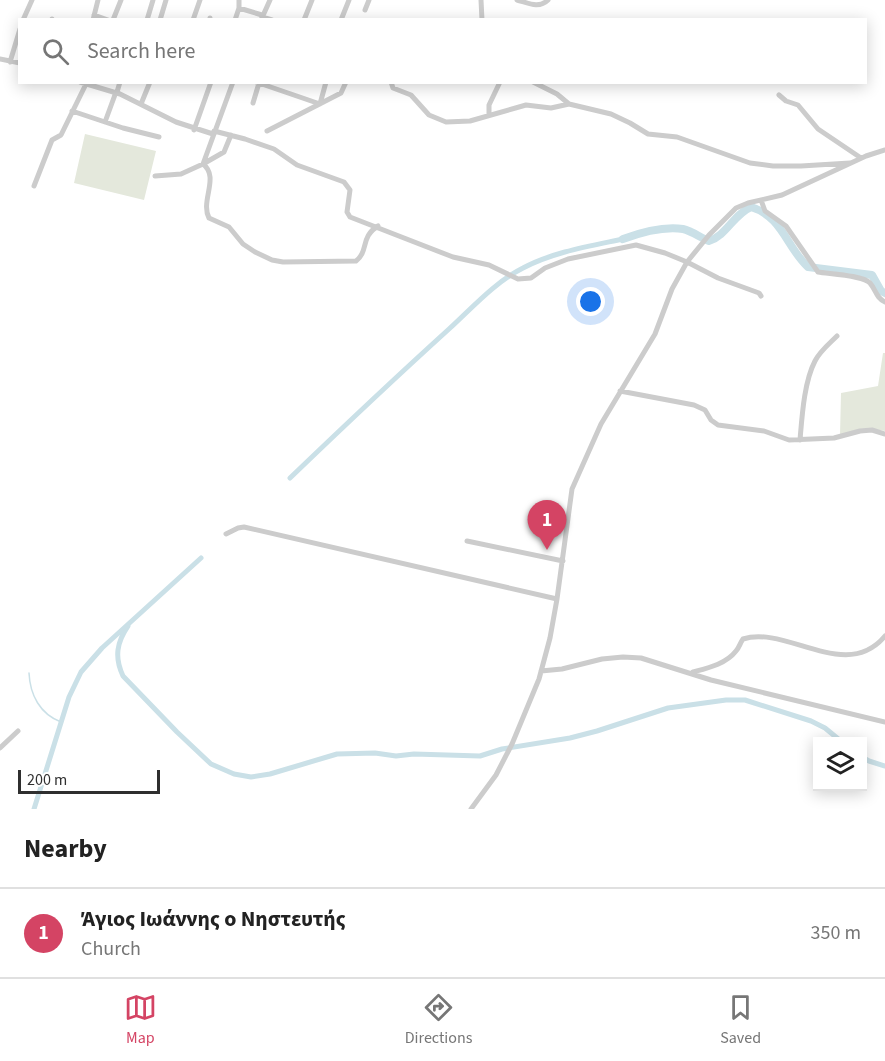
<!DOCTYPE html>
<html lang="en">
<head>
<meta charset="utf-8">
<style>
  body { margin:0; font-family:"Source Sans 3",sans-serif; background:#f2f2f2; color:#222 }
  .controls { position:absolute; right:18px; bottom:18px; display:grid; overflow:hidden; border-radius:0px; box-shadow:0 3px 15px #0003 }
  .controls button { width:54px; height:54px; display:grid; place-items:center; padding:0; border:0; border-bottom:2px solid #e0e0e0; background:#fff; color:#222; font:30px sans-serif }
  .scale { position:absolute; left:18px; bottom:15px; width:142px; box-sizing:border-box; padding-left:6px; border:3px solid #2f2f2f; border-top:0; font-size:16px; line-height:21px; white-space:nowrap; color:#2f2f2f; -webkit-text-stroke:4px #fff; paint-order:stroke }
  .you { position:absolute; left:591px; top:302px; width:21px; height:21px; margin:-15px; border:4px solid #fff; border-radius:50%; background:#1a73e8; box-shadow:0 0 0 9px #1a73e833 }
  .badge { display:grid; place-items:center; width:39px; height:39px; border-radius:50%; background:#d44464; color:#fff; font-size:20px; font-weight:700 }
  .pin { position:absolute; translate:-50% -50px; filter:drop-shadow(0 2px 3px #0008) }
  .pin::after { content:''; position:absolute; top:32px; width:21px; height:18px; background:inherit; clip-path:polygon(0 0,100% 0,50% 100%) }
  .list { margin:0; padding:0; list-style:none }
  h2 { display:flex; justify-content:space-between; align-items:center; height:78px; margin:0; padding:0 24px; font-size:26px }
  h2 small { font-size:20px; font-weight:400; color:#767676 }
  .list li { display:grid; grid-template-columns:39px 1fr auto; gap:18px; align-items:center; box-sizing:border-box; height:90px; padding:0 24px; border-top:2px solid #e0e0e0 }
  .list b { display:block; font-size:22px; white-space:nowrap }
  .list p { margin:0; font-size:20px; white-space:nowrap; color:#767676 }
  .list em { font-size:20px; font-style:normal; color:#767676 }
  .icon { flex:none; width:33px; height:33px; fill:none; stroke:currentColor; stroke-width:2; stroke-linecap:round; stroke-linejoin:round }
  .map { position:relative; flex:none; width:885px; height:809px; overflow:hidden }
  .search { position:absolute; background:#fff; box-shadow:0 3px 15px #0003; left:18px; right:18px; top:18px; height:66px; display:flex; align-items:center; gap:15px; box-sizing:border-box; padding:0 21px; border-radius:0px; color:#767676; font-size:22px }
  .sheet { height:168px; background:#fff }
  nav { display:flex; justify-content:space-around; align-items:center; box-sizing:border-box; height:84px; border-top:2px solid #e0e0e0; background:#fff; font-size:16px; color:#767676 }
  nav a { display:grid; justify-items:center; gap:3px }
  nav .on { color:#d44464 }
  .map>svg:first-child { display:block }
  .green { fill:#e4e8dc }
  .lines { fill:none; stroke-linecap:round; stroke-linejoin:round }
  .stream { stroke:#cae0e7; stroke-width:1.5 }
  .canal { stroke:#cae0e7; stroke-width:5 }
  .river { stroke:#cae0e7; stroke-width:8 }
  .minor { stroke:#ccc; stroke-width:5 }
</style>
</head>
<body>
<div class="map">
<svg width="885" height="809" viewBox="0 0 885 809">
  <rect width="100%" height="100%" fill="#fff"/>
  <path class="green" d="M 85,134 L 156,151 L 144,200 L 74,183 Z
    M 883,353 L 885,353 L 885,431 L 868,428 L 840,435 L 841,393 L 878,386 Z"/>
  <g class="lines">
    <path class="stream" d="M 29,673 C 30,695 40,714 61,722"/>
    <path class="canal" d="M 290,478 C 342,428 395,378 449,329 C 472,308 495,282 523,268 C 553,252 590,246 623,239
      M 128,626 C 117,642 114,657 123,676 L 177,732 L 211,764 L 234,774 L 251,777 L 270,774 L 337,754 L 375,753 L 396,756 L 414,754 L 480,756 L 502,749 L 570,738 L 597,731 L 668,708 L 726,700 L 745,700 L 811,721 L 825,728 L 842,742
      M 862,757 L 869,761 L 885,766
      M 34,809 L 69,697 L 81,672 L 102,648 L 201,558"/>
    <path class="river" d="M 623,239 C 642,232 663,226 683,229 C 692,231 701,238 709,241 C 726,236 734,214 751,207 C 782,216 787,248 808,267 L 872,275 L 881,291 L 885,293"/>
    <path class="minor" d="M 481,0 L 482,20
      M 517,0 C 528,3 539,9 548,0
      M 239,8 L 262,15
      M 365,10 L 369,0
      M 94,15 L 108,20
      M 262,17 L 272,20
      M 210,18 L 210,20
      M 23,20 L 32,0
      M 52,20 L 52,19
      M 93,20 L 98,0
      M 113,20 L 121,0
      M 147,20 L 153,0
      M 160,20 L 166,0
      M 193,20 L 200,0
      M 235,20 L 239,8 L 239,0
      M 261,20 L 270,0
      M 304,20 L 312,0
      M 341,20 L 349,0
      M 0,59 L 20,63
      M 10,62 L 20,29
      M 80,82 L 120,94 L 176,122 L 213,134
      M 233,82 L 203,164 C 220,177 200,201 209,218 L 229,227 L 243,244 L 255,252 L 272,260 L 283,262 L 356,261 C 369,251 360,237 378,226
      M 256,82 L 320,104 L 326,82
      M 391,82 L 393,88 L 411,95 L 429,115 L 446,122 L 470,121 L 526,105 L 551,108 L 569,104 L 611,114 L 630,123 L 648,134 L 677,137 L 750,163 L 773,166 L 801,166 L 850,163
      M 533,82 L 557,94 L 569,104
      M 117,92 L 120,82
      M 779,95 L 786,101 L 798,105 L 818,129 L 861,158
      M 253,103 L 259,83
      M 141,104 L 150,82
      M 72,111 L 123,128 L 159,137
      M 489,115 L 489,105 L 500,82
      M 105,122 L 116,92
      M 194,130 L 211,82
      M 214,131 L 245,139 L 274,149 L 297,165 L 344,182 L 350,190 L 347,212 L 350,217 L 453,257 L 489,265 L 518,279 L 531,278 L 545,268 L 568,259 L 636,245 L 665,253 L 687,262 L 718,278 L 759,293 L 761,296
      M 267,131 L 341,93 L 346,82
      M 155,176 L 181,174 L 203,164 L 224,152 L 231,135
      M 34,186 L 52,140 L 61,135 L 86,84
      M 761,200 L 765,211 L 786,226 L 818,272 C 829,274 862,275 870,283 C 876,290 876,298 885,302
      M 620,391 L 694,405 L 705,410 L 711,420 L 718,425 L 764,431 L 789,440 L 834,438 L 860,431 L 872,430 L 885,434
      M 800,440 C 802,417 804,382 815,361 C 820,351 829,344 837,336
      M 226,534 L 238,528 L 244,527 L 557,599
      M 467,541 L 563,561
      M 541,671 L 562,669 L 602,659 L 623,657 L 641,658 L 711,680 L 885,722
      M 693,672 C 708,668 726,664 736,651 C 739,648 740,643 743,639 C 787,625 846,683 885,636
      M 0,748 L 18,731
      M 471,809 L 496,775 L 512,744 L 539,679 L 550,638 L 557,599 L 572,489 L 601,424 L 655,334 L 672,289 L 687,262 L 709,235 L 736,208 L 748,203 L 782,195 L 866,156 L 885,150"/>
  </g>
</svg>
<div class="controls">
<button><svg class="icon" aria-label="layers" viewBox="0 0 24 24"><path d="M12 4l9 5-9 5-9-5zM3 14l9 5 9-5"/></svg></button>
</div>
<div class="scale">200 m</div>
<div class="you"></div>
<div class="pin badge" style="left:547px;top:550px">1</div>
<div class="search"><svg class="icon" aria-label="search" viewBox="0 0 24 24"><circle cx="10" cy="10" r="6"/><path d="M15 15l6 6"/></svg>Search here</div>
</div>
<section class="sheet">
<h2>Nearby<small></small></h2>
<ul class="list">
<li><span class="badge">1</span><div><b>Άγιος Ιωάννης ο Νηστευτής</b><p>Church</p></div><em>350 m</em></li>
</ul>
</section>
<nav>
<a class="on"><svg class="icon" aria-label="map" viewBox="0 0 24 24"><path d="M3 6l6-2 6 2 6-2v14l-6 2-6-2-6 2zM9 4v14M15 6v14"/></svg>Map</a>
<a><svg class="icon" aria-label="directions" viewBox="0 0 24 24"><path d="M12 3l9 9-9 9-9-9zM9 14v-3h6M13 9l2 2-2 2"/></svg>Directions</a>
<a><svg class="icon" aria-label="saved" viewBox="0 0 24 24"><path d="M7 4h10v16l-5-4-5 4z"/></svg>Saved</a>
</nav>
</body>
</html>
